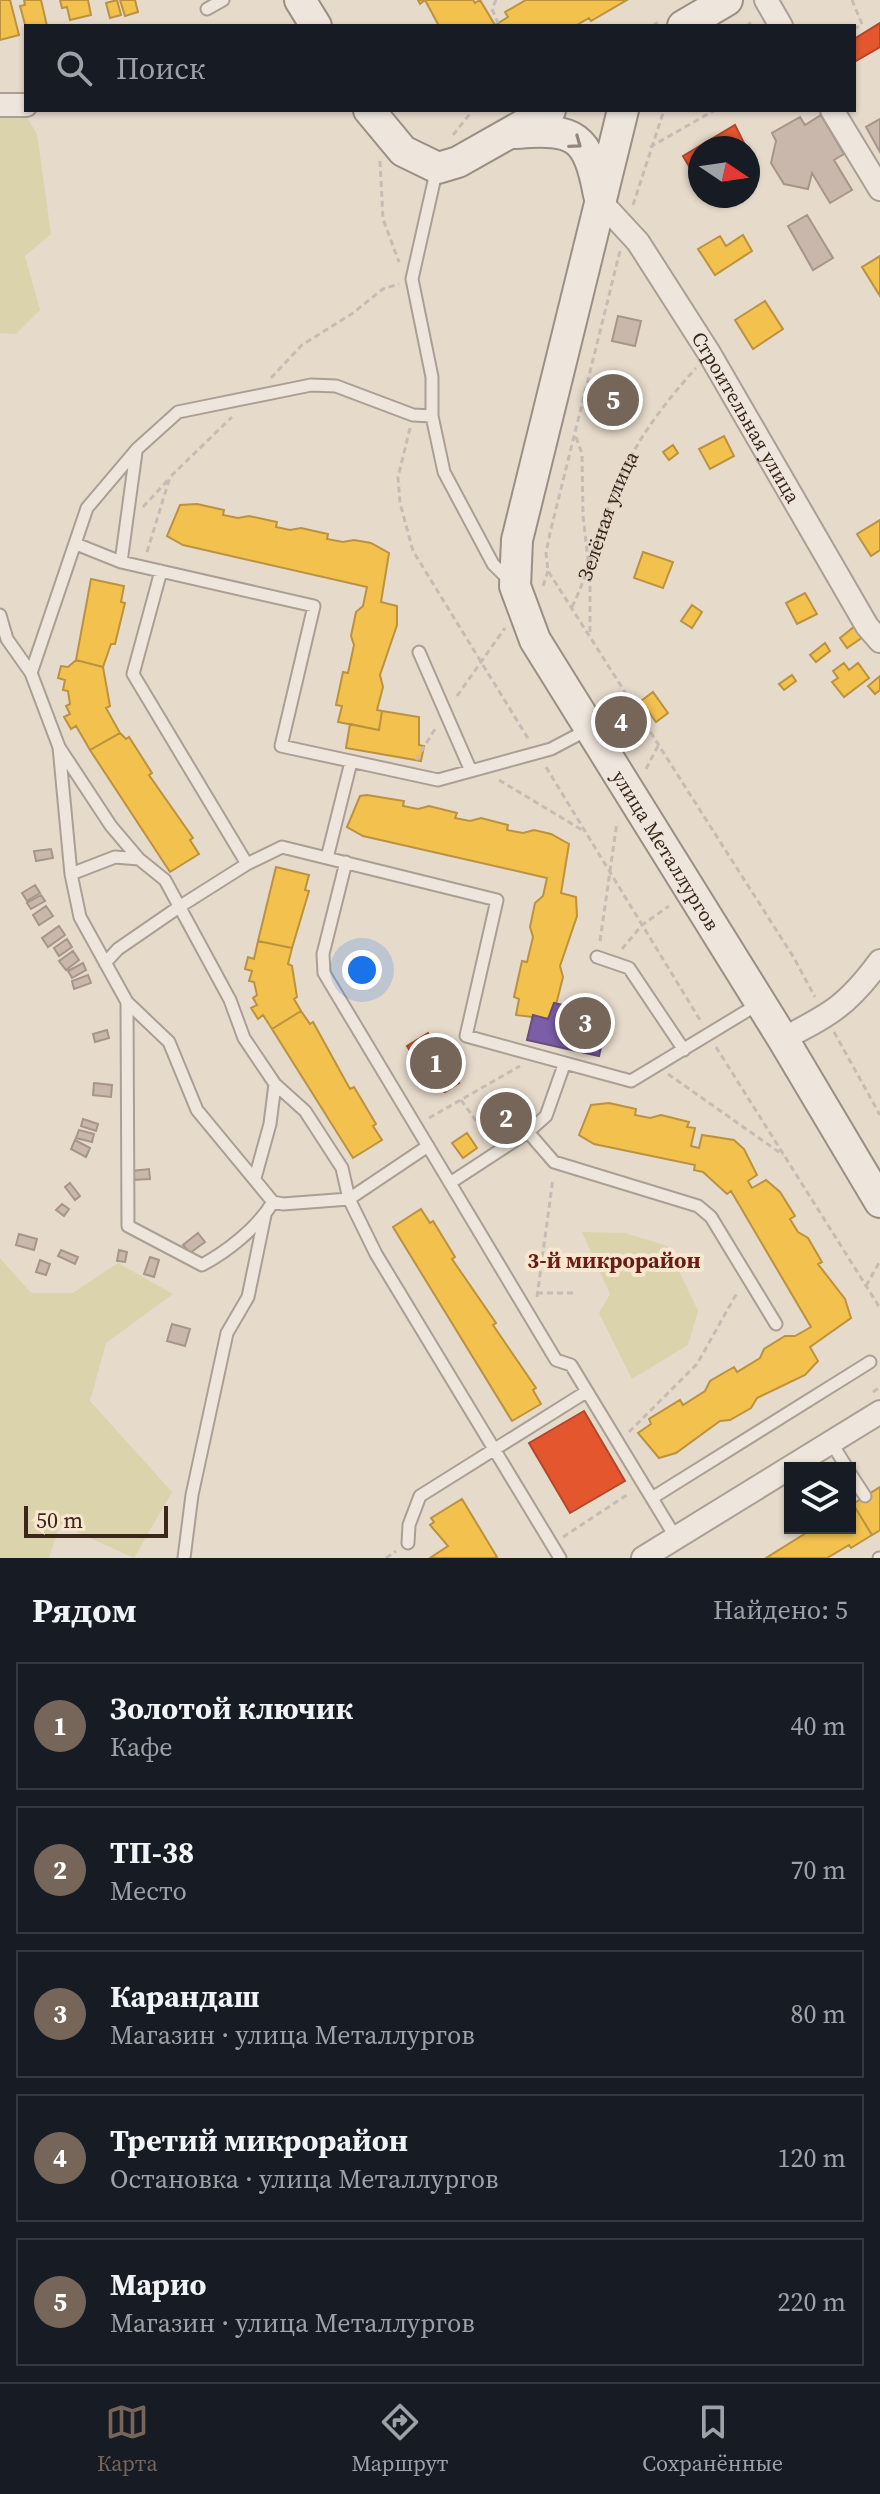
<!DOCTYPE html>
<html lang="ru">
<head>
<meta charset="utf-8">
<style>
  body { margin:0; font-family:"Source Serif 4",serif; background:#242831; color:#f1f3f6 }
  .controls { position:absolute; right:24px; bottom:24px; display:grid; overflow:hidden; border-radius:0px; box-shadow:0 2px 6px #0004 }
  .controls button { width:72px; height:72px; display:grid; place-items:center; padding:0; border:0; border-bottom:2px solid #363941; background:#171b24; color:#f1f3f6; font:40px sans-serif }
  .compass { position:absolute; left:688px; top:136px; width:72px; height:72px; border-radius:50%; background:#171b24; box-shadow:0 2px 6px #0004; rotate:103deg }
  .scale { position:absolute; left:24px; bottom:20px; width:144px; box-sizing:border-box; padding-left:8px; border:4px solid #3a261b; border-top:0; font-size:22px; line-height:28px; white-space:nowrap; color:#3a261b; -webkit-text-stroke:6px #f8e6cf; paint-order:stroke }
  .you { position:absolute; left:362px; top:970px; width:28px; height:28px; margin:-20px; border:6px solid #fff; border-radius:50%; background:#1a73e8; box-shadow:0 0 0 12px #1a73e833 }
  .badge { display:grid; place-items:center; width:52px; height:52px; border-radius:50%; background:#766559; color:#fff; font-size:26px; font-weight:700 }
  .pin { position:absolute; translate:-50% -50%; border:4px solid #fff; box-shadow:0 2px 8px #0006 }
  .list { margin:0; padding:0; list-style:none }
  h2 { display:flex; justify-content:space-between; align-items:center; height:104px; margin:0; padding:0 32px; font-size:34px }
  h2 small { font-size:26px; font-weight:400; color:#9ea1a6 }
  .list li { display:grid; grid-template-columns:52px 1fr auto; gap:24px; align-items:center; box-sizing:border-box; height:128px; margin:0 16px 16px; padding:0 16px; border:2px solid #363941; border-radius:0px }
  .list b { display:block; font-size:30px; white-space:nowrap }
  .list p { margin:0; font-size:26px; white-space:nowrap; color:#9ea1a6 }
  .list em { font-size:26px; font-style:normal; color:#9ea1a6 }
  .icon { flex:none; width:44px; height:44px; fill:none; stroke:currentColor; stroke-width:2; stroke-linecap:round; stroke-linejoin:round }
  .map { position:relative; flex:none; width:880px; height:1558px; overflow:hidden }
  .search { position:absolute; background:#171b24; box-shadow:0 2px 6px #0004; left:24px; right:24px; top:24px; height:88px; display:flex; align-items:center; gap:20px; box-sizing:border-box; padding:0 28px; border-radius:0px; color:#9ea1a6; font-size:30px }
  .sheet { height:824px; background:#171b24 }
  nav { display:flex; justify-content:space-around; align-items:center; box-sizing:border-box; height:112px; border-top:2px solid #363941; background:#171b24; font-size:22px; color:#9ea1a6 }
  nav a { display:grid; justify-items:center; gap:4px }
  nav .on { color:#766559 }
  .map>svg:first-child { display:block }
  .green { fill:#dad3ac }
  .homes { fill:#f2c14e; stroke:#bb923f; stroke-width:2 }
  .shops { fill:#e4572e; stroke:#b14828; stroke-width:2 }
  .offices { fill:#7b5ea7; stroke:#684d7d; stroke-width:2 }
  .building { fill:#cab7ab; stroke:#a6958a; stroke-width:2 }
  .lines { fill:none; stroke-linecap:round; stroke-linejoin:round }
  .lane-casing { stroke:#ab9f95; stroke-width:15 }
  .street-casing { stroke:#ab9f95; stroke-width:26 }
  .secondary-casing { stroke:#9b8f84; stroke-width:34 }
  .path { stroke:#c6bcb4; stroke-width:3; stroke-dasharray:6 4; stroke-linecap:butt }
  .lane { stroke:#eee6dd; stroke-width:11 }
  .street { stroke:#eee6dd; stroke-width:22 }
  .secondary { stroke:#eee6dd; stroke-width:30 }
  .oneway { stroke:#94867c }
  .labels { text-anchor:middle; dominant-baseline:central; stroke-width:8; stroke-linejoin:round; paint-order:stroke }
  .street-label { font-size:20px; fill:#3a261b; stroke:#f8e6cf }
  .neighbourhood-label { font-size:22px; font-weight:bold; fill:#6b1c17; stroke:#f8e6cf }
</style>
</head>
<body>
<div class="map">
<svg width="880" height="1558" viewBox="0 0 880 1558">
  <rect width="100%" height="100%" fill="#e6dacb"/>
  <path class="green" d="M 24,113 L 37,134 L 51,234 L 25,256 L 40,310 L 16,334 L 0,333 L 0,116 Z
    M 582,1232 L 625,1233 L 667,1246 L 698,1311 L 688,1345 L 632,1379 L 599,1313 L 610,1294 Z
    M 0,1258 L 31,1293 L 73,1293 L 118,1263 L 173,1294 L 106,1343 L 90,1401 L 172,1492 L 134,1558 L 60,1524 L 49,1558 L 0,1558 Z"/>
  <path class="homes" d="M 0,0 L 10,0 L 19,35 L 0,40 Z
    M 24,0 L 41,0 L 47,26 L 26,28 L 20,6 L 25,5 Z
    M 60,0 L 88,0 L 91,15 L 70,20 L 67,7 L 62,8 Z
    M 117,0 L 121,15 L 110,18 L 106,3 Z
    M 120,0 L 135,0 L 138,12 L 125,16 Z
    M 418,0 L 473,0 L 475,3 L 480,0 L 495,25 L 508,17 L 505,12 L 526,0 L 627,0 L 591,21 L 589,18 L 575,26 L 439,26 L 425,0 L 420,4 Z
    M 743,235 L 752,251 L 715,275 L 698,249 L 720,236 L 726,246 Z
    M 880,256 L 880,296 L 862,267 Z
    M 765,301 L 783,329 L 753,349 L 735,320 Z
    M 724,436 L 734,456 L 710,469 L 699,449 Z
    M 673,445 L 678,453 L 669,460 L 663,452 Z
    M 197,504 L 224,510 L 223,515 L 238,518 L 249,516 L 277,522 L 276,527 L 290,530 L 301,528 L 328,534 L 327,539 L 343,542 L 354,540 L 371,543 L 389,553 L 381,602 L 397,606 L 397,625 L 380,675 L 383,687 L 377,710 L 382,711 L 379,730 L 338,722 L 342,706 L 336,705 L 343,672 L 348,673 L 354,645 L 351,636 L 356,612 L 363,606 L 367,587 L 183,545 L 167,536 L 180,505 Z
    M 880,520 L 880,550 L 871,556 L 857,534 Z
    M 643,552 L 673,562 L 663,588 L 634,578 Z
    M 91,579 L 124,586 L 121,602 L 125,603 L 115,644 L 111,644 L 103,667 L 76,660 Z
    M 805,593 L 817,614 L 797,624 L 786,603 Z
    M 692,605 L 702,612 L 692,628 L 681,621 Z
    M 855,626 L 863,637 L 847,648 L 840,638 Z
    M 825,643 L 830,651 L 816,662 L 810,655 Z
    M 76,660 L 103,667 L 110,706 L 106,708 L 120,733 L 90,750 L 76,726 L 71,729 L 64,717 L 70,714 L 66,706 L 70,704 L 68,691 L 63,690 L 65,680 L 58,678 L 61,666 L 68,667 Z
    M 844,663 L 849,670 L 858,663 L 869,678 L 844,697 L 832,682 L 838,678 L 833,671 Z
    M 792,675 L 796,681 L 784,690 L 779,684 Z
    M 880,676 L 880,690 L 875,694 L 868,686 Z
    M 653,692 L 668,713 L 656,722 L 641,701 Z
    M 382,711 L 419,717 L 419,745 L 424,746 L 421,761 L 346,748 L 350,724 L 379,730 Z
    M 120,733 L 126,739 L 129,737 L 152,773 L 149,775 L 193,838 L 190,840 L 199,854 L 170,872 L 90,750 Z
    M 367,795 L 404,801 L 403,806 L 418,809 L 429,806 L 457,813 L 455,818 L 470,821 L 481,818 L 508,825 L 507,830 L 523,833 L 534,830 L 551,834 L 569,844 L 561,893 L 576,897 L 577,916 L 560,966 L 563,977 L 557,1001 L 548,1019 L 516,1015 L 519,999 L 514,997 L 522,961 L 527,962 L 533,937 L 530,927 L 535,903 L 543,896 L 547,878 L 363,836 L 347,827 L 360,796 Z
    M 276,867 L 309,875 L 305,890 L 309,891 L 292,948 L 258,941 Z
    M 258,941 L 292,948 L 288,964 L 292,966 L 297,997 L 294,999 L 301,1011 L 272,1029 L 263,1015 L 258,1019 L 251,1008 L 257,1005 L 253,998 L 257,995 L 254,982 L 249,981 L 252,971 L 245,969 L 248,957 L 254,959 Z
    M 301,1011 L 310,1024 L 313,1022 L 350,1089 L 354,1087 L 376,1124 L 373,1126 L 382,1140 L 353,1158 L 272,1029 Z
    M 514,1102 L 524,1117 L 499,1134 L 489,1119 Z
    M 609,1103 L 636,1109 L 635,1115 L 650,1118 L 661,1115 L 689,1122 L 687,1127 L 695,1128 L 691,1146 L 699,1148 L 702,1135 L 734,1140 L 744,1149 L 757,1175 L 748,1181 L 752,1188 L 766,1180 L 780,1192 L 795,1216 L 790,1219 L 798,1232 L 808,1238 L 822,1262 L 818,1264 L 845,1299 L 851,1318 L 810,1347 L 818,1361 L 805,1375 L 757,1398 L 751,1408 L 730,1420 L 720,1421 L 676,1453 L 659,1458 L 638,1433 L 651,1424 L 649,1419 L 680,1400 L 683,1405 L 705,1391 L 710,1381 L 734,1367 L 737,1372 L 760,1358 L 764,1349 L 785,1336 L 795,1336 L 811,1327 L 731,1191 L 727,1194 L 703,1172 L 694,1170 L 695,1165 L 594,1144 L 579,1135 L 591,1105 Z
    M 467,1133 L 477,1148 L 463,1158 L 452,1143 Z
    M 421,1209 L 430,1223 L 433,1221 L 455,1257 L 452,1259 L 496,1323 L 493,1325 L 536,1388 L 533,1390 L 541,1404 L 512,1421 L 393,1227 Z
    M 880,1487 L 880,1530 L 872,1535 L 853,1504 Z
    M 462,1499 L 497,1557 L 494,1558 L 430,1558 L 448,1546 L 430,1525 L 434,1522 L 431,1518 Z
    M 853,1504 L 872,1535 L 851,1548 L 849,1545 L 827,1558 L 766,1558 L 814,1528 L 850,1528 Z"/>
  <path class="shops" d="M 880,23 L 880,47 L 854,62 L 854,39 Z
    M 735,125 L 744,143 L 735,148 L 700,148 L 700,169 L 693,173 L 683,156 Z
    M 599,383 L 633,391 L 627,417 L 594,409 Z
    M 428,1033 L 443,1057 L 451,1058 L 457,1068 L 455,1077 L 459,1083 L 445,1092 L 433,1088 L 407,1046 Z
    M 584,1411 L 625,1481 L 570,1513 L 529,1443 Z"/>
  <path class="offices" d="M 554,1003 L 599,1013 L 596,1027 L 600,1028 L 597,1042 L 602,1043 L 599,1056 L 527,1040 L 533,1015 L 548,1019 Z"/>
  <path class="building" d="M 821,115 L 844,154 L 834,160 L 852,190 L 830,203 L 812,173 L 808,189 L 784,184 L 771,163 L 776,141 L 772,133 L 800,117 L 805,125 Z
    M 880,119 L 880,152 L 866,127 Z
    M 807,215 L 833,258 L 813,270 L 788,226 Z
    M 618,316 L 641,321 L 635,346 L 612,341 Z
    M 51,849 L 53,858 L 36,861 L 34,851 Z
    M 35,885 L 40,893 L 27,901 L 22,893 Z
    M 41,895 L 45,901 L 31,909 L 27,903 Z
    M 46,906 L 53,916 L 39,925 L 33,915 Z
    M 59,926 L 65,935 L 48,947 L 42,938 Z
    M 67,939 L 72,947 L 59,956 L 54,948 Z
    M 73,951 L 79,960 L 66,970 L 59,961 Z
    M 83,963 L 86,970 L 72,978 L 68,971 Z
    M 88,975 L 91,983 L 74,989 L 72,981 Z
    M 107,1030 L 109,1038 L 95,1042 L 93,1034 Z
    M 94,1083 L 112,1085 L 111,1097 L 93,1095 Z
    M 83,1119 L 98,1124 L 96,1131 L 81,1126 Z
    M 79,1130 L 94,1134 L 92,1142 L 76,1138 Z
    M 75,1140 L 90,1148 L 86,1157 L 71,1149 Z
    M 149,1169 L 150,1179 L 132,1180 L 132,1171 Z
    M 70,1183 L 80,1196 L 75,1200 L 65,1187 Z
    M 62,1204 L 69,1209 L 64,1216 L 56,1210 Z
    M 198,1233 L 205,1242 L 190,1253 L 183,1245 Z
    M 19,1234 L 37,1239 L 34,1250 L 16,1245 Z
    M 61,1250 L 78,1257 L 75,1264 L 58,1256 Z
    M 119,1250 L 127,1252 L 125,1262 L 117,1261 Z
    M 150,1257 L 159,1260 L 154,1277 L 144,1274 Z
    M 40,1260 L 50,1264 L 46,1275 L 36,1272 Z
    M 172,1324 L 190,1329 L 185,1346 L 167,1341 Z"/>
  <g class="lines">
    <defs>
      <path id="lane" d="M 207,9 L 223,0
        M 437,168 L 412,279 L 432,377 L 432,416 L 444,472 L 493,564 L 510,581
        M 76,544 L 121,562 L 314,606 L 281,746 L 438,780 L 551,749 L 587,730
        M 121,562 L 136,452
        M 161,571 L 133,674 L 247,864
        M 0,615 L 7,639 L 31,673 L 59,747 L 71,874 L 80,917 L 127,1002 L 169,1042 L 197,1110 L 273,1202 L 283,1204 L 349,1199 L 428,1146
        M 419,652 L 471,771
        M 31,673 L 87,508 L 137,449 L 178,412 L 311,385 L 336,386 L 413,415 L 432,416
        M 59,747 L 111,826 L 139,859 L 165,880 L 230,1000 L 244,1038 L 275,1084 L 305,1111 L 342,1168 L 349,1199 L 376,1254 L 560,1558
        M 327,858 L 351,762
        M 346,862 L 323,954 L 324,973 L 450,1183
        M 71,874 L 115,857 L 139,859
        M 597,957 L 629,968 L 684,1050
        M 105,963 L 118,949 L 179,907 L 247,864 L 282,847 L 497,900 L 466,1036 L 631,1081 L 760,1003
        M 127,1002 L 128,1226 L 202,1265 C 228,1251 257,1228 273,1202
        M 564,1065 L 546,1116 L 528,1132 L 450,1183 L 556,1360 L 571,1365 L 676,1538
        M 528,1132 L 554,1162 L 698,1206 L 711,1217 L 776,1324
        M 255,1178 L 270,1124 L 275,1084
        M 831,1442 L 847,1468
        M 850,1473 L 865,1496
        M 652,1498 L 870,1362
        M 408,1543 L 409,1525 L 420,1496 L 586,1392
        M 184,1558 L 192,1495 L 227,1333 L 248,1297 L 265,1215
        M 879,1558 L 880,1558"/>
      <g id="street">
        <path d="M 766,0 L 781,26"/>
        <path d="M 0,105 L 26,105"/>
        <path d="M 832,110 L 880,189"/>
        <path id="s2" d="M 600,201 L 638,242 L 709,353 L 867,626 L 880,641"/>
        <path d="M 783,1039 C 831,1014 848,1005 880,961"/>
        <path d="M 643,1558 L 880,1412"/>
      </g>
      <g id="secondary">
        <path d="M 300,0 L 316,26"/>
        <path d="M 683,26 L 727,0"/>
        <path d="M 369,110 L 403,151 L 438,168 L 458,162 L 550,110"/>
        <path id="s3" d="M 623,110 L 517,540 L 515,586 L 535,640 L 783,1039 L 880,1202"/>
        <path d="M 516,133 C 576,128 588,136 599,195"/>
      </g>
    </defs>
    <use href="#lane" class="lane-casing"/>
    <use href="#street" class="street-casing"/>
    <use href="#secondary" class="secondary-casing"/>
    <g class="path">
      <path d="M 496,0 L 492,9 L 498,23"/>
      <path d="M 852,0 L 862,24 L 854,29"/>
      <path d="M 653,26 L 660,20"/>
      <path d="M 746,26 L 754,21"/>
      <path d="M 453,135 L 473,110"/>
      <path d="M 650,147 L 715,110"/>
      <path d="M 380,161 L 383,219 L 399,262"/>
      <path d="M 633,205 L 664,110"/>
      <path d="M 620,251 L 550,533 L 546,553 L 548,571 L 794,958 L 815,997"/>
      <path d="M 271,378 L 302,345 L 353,313 L 383,289 L 399,284"/>
      <path d="M 410,428 L 398,477 L 400,503 L 413,551 L 529,740"/>
      <path d="M 576,437 L 582,454 L 583,516 L 589,568"/>
      <path d="M 143,507 L 168,480"/>
      <path d="M 147,552 L 170,477 L 232,417"/>
      <path d="M 590,576 L 590,632"/>
      <path d="M 543,586 L 548,571"/>
      <path id="s1" d="M 572,607 C 593,564 602,517 622,474 C 640,435 667,400 696,368"/>
      <path d="M 457,696 L 505,628"/>
      <path d="M 416,760 L 435,729"/>
      <path d="M 546,767 L 700,1020"/>
      <path d="M 646,769 L 659,744"/>
      <path d="M 499,780 L 582,830"/>
      <path d="M 600,941 L 617,822"/>
      <path d="M 622,949 L 642,925 L 669,906"/>
      <path d="M 834,1032 L 880,1115"/>
      <path d="M 716,1047 L 880,1308"/>
      <path d="M 668,1074 L 783,1155"/>
      <path d="M 461,1100 L 489,1139"/>
      <path d="M 429,1118 L 520,1066"/>
      <path d="M 866,1286 L 880,1261"/>
      <path d="M 537,1293 L 577,1293"/>
      <path d="M 537,1297 L 553,1178"/>
      <path d="M 873,1392 L 880,1387"/>
      <path d="M 629,1432 L 697,1364 L 738,1291"/>
      <path d="M 563,1537 L 630,1493"/>
      <path d="M 386,1558 L 396,1551"/>
    </g>
    <use href="#lane" class="lane"/>
    <use href="#street" class="street"/>
    <use href="#secondary" class="secondary"/>
  </g>
  <defs><path id="oneway-chevron" d="M-2-3.5L2.5 0L-2 3.5" fill="none" stroke-width="1.6" stroke-linecap="round" stroke-linejoin="round" transform="scale(2)"/></defs>
  <use class="oneway" href="#oneway-chevron" transform="translate(576 143) rotate(36)"/>
  <g class="labels">
    <g class="street-label">
      <text stroke="none"><textPath href="#s2" startOffset="262">Строительная улица</textPath></text>
      <text stroke="none"><textPath href="#s1" startOffset="98">Зелёная улица</textPath></text>
      <text stroke="none"><textPath href="#s3" startOffset="794">улица Металлургов</textPath></text>
    </g>
    <g class="neighbourhood-label">
      <text x="614" y="1260">3-й микрорайон</text>
    </g>
  </g>
</svg>
<div class="controls">
<button><svg class="icon" aria-label="layers" viewBox="0 0 24 24"><path d="M12 4l9 5-9 5-9-5zM3 14l9 5 9-5"/></svg></button>
</div>
<svg class="compass" viewBox="-18 -18 36 36"><path d="M0-13l5 13h-10z" fill="#e53935"/><path d="M0 13l5-13h-10z" fill="#9ea1a6"/></svg>
<div class="scale">50 m</div>
<div class="you"></div>
<div class="pin badge" style="left:436px;top:1063px">1</div>
<div class="pin badge" style="left:506px;top:1118px">2</div>
<div class="pin badge" style="left:585px;top:1023px">3</div>
<div class="pin badge" style="left:621px;top:722px">4</div>
<div class="pin badge" style="left:613px;top:400px">5</div>
<div class="search"><svg class="icon" aria-label="search" viewBox="0 0 24 24"><circle cx="10" cy="10" r="6"/><path d="M15 15l6 6"/></svg>Поиск</div>
</div>
<section class="sheet">
<h2>Рядом<small>Найдено: 5</small></h2>
<ul class="list">
<li><span class="badge">1</span><div><b>Золотой ключик</b><p>Кафе</p></div><em>40 m</em></li>
<li><span class="badge">2</span><div><b>ТП-38</b><p>Место</p></div><em>70 m</em></li>
<li><span class="badge">3</span><div><b>Карандаш</b><p>Магазин · улица Металлургов</p></div><em>80 m</em></li>
<li><span class="badge">4</span><div><b>Третий микрорайон</b><p>Остановка · улица Металлургов</p></div><em>120 m</em></li>
<li><span class="badge">5</span><div><b>Марио</b><p>Магазин · улица Металлургов</p></div><em>220 m</em></li>
</ul>
</section>
<nav>
<a class="on"><svg class="icon" aria-label="map" viewBox="0 0 24 24"><path d="M3 6l6-2 6 2 6-2v14l-6 2-6-2-6 2zM9 4v14M15 6v14"/></svg>Карта</a>
<a><svg class="icon" aria-label="directions" viewBox="0 0 24 24"><path d="M12 3l9 9-9 9-9-9zM9 14v-3h6M13 9l2 2-2 2"/></svg>Маршрут</a>
<a><svg class="icon" aria-label="saved" viewBox="0 0 24 24"><path d="M7 4h10v16l-5-4-5 4z"/></svg>Сохранённые</a>
</nav>
</body>
</html>
